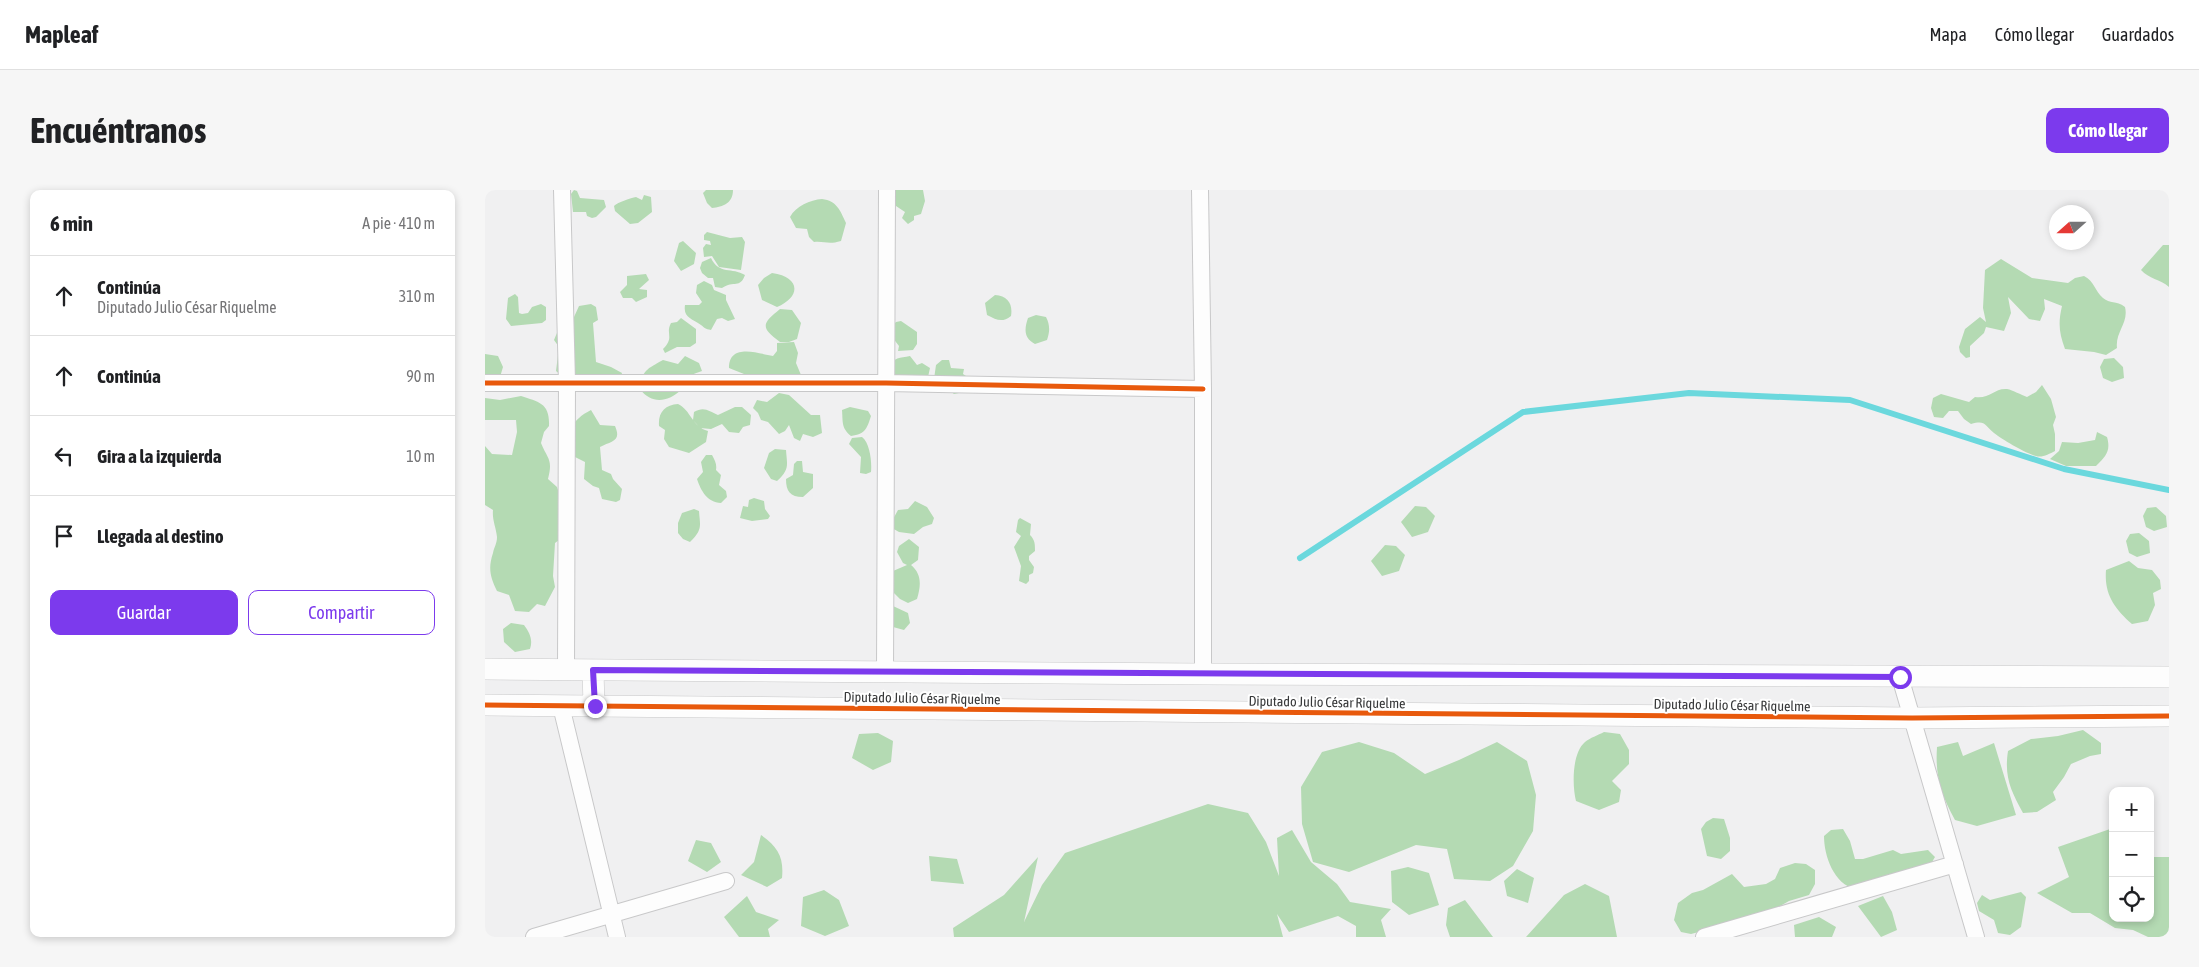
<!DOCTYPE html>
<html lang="es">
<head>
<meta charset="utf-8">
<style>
  body { margin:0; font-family:"Asap Condensed",sans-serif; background:#f6f6f6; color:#202124 }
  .controls { position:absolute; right:15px; bottom:15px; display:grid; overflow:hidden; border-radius:10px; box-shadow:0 2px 8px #0003 }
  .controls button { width:45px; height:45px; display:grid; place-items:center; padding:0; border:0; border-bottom:1px solid #e0e0e0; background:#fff; color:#202124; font:25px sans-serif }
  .compass { position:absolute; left:1564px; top:15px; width:45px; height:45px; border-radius:50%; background:#fff; box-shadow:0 2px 8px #0003; rotate:249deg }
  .stop { position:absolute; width:15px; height:15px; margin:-11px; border:4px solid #7c3aed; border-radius:50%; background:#fff }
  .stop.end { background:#7c3aed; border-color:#fff; box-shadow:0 1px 5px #0008 }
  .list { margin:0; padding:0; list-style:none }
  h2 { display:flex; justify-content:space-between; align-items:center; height:65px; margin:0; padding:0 20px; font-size:21px }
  h2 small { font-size:16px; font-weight:400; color:#757577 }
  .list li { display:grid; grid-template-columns:32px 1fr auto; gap:15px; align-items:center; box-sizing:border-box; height:80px; padding:0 20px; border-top:1px solid #e0e0e0 }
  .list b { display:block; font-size:19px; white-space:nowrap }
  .list p { margin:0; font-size:16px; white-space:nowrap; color:#757577 }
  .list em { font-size:16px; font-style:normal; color:#757577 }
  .actions { display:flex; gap:10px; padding:15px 20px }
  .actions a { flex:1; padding:11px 0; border:1px solid #7c3aed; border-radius:10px; text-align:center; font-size:18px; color:#7c3aed }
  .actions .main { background:#7c3aed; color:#fff }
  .icon { flex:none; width:28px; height:28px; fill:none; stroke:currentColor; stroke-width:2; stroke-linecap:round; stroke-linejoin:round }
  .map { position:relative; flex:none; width:1684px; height:747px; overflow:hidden; border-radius:10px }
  header { display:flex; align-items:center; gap:30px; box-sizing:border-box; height:70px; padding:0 25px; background:#fff; border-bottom:1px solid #e0e0e0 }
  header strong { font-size:24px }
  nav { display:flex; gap:28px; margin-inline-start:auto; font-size:18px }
  .intro { display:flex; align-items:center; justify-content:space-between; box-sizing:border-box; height:120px; padding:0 30px }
  h1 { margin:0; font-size:35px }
  .button { padding:12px 22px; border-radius:10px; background:#7c3aed; color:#fff; font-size:18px; font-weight:700 }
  main { display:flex; gap:30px; padding:0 30px }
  aside { flex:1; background:#fff; border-radius:10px; box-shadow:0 2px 8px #0003 }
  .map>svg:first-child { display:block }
  .forest { fill:#b4dab3 }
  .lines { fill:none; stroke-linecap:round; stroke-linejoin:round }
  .stream { stroke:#6bd8dd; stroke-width:6 }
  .minor-casing { stroke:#c8c8c9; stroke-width:18 }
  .tertiary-casing { stroke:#c8c8c9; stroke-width:22 }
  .minor { stroke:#fdfdfd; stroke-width:16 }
  .tertiary { stroke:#fdfdfd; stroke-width:21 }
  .cycleway-casing { stroke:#fff; stroke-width:8 }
  .cycleway { stroke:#e8590c; stroke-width:5 }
  .route { stroke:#7c3aed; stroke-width:6 }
  .labels { text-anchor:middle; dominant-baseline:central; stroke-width:4; stroke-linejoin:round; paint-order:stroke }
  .street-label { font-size:14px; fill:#373839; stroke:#fff }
</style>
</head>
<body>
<header>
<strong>Mapleaf</strong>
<nav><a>Mapa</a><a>Cómo llegar</a><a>Guardados</a></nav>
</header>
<div class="intro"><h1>Encuéntranos</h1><a class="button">Cómo llegar</a></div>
<main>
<aside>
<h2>6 min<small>A pie · 410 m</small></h2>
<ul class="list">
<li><svg class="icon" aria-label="ahead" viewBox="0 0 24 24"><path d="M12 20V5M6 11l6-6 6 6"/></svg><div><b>Continúa</b><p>Diputado Julio César Riquelme</p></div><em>310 m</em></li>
<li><svg class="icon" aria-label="ahead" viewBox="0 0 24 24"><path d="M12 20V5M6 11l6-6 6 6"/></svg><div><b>Continúa</b></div><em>90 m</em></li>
<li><svg class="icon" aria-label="left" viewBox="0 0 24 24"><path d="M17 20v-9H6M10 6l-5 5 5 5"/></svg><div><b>Gira a la izquierda</b></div><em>10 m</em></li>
<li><svg class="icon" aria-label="arrive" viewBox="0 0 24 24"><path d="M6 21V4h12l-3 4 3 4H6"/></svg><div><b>Llegada al destino</b></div></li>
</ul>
<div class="actions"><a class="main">Guardar</a><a>Compartir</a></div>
</aside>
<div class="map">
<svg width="1684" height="747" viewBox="0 0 1684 747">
  <rect width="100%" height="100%" fill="#f0f0f1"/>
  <path class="forest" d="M 89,0 L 92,1 L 95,8 L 119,10 L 121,17 L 111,27 L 107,28 L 102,26 L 101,22 L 88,22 L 86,4 Z
    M 221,0 L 248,0 C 248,13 238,17 227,18 L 222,13 L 218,3 Z
    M 409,0 L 438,0 L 440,11 L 436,24 L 429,26 L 429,30 L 423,34 L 417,28 L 420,22 L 411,16 L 407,4 Z
    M 159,5 L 166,7 L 167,22 L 153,33 L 145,34 L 130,21 L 129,16 C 133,12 146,8 151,7 L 157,10 Z
    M 337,9 C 352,11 355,20 361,33 L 356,51 C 343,55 340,51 329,52 L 324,47 L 322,39 L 311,38 L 305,27 C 311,16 325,10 337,9 Z
    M 222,42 L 245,48 L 257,47 L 260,52 L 256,80 L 234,77 L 227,66 L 219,67 L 218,58 L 221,54 L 226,55 L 225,51 L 219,50 L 219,45 Z
    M 198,51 L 211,63 L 209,74 L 196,81 L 189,71 L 194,53 Z
    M 1678,55 L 1684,55 L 1684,97 C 1675,89 1664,89 1656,80 Z
    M 226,68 C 234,85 247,77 260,85 C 255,99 249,90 237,98 L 230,97 L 228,88 L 223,88 L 217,83 L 215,78 L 217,72 Z
    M 1516,69 L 1547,88 L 1583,93 L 1590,88 L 1599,86 C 1610,92 1609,100 1618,108 C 1625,114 1631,110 1640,117 C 1644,133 1630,142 1632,158 L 1621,165 L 1609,162 L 1580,159 C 1574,143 1573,133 1577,116 L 1559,109 L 1560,119 L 1555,131 L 1544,129 L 1523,107 L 1526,123 L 1519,141 L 1501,137 L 1499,143 L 1485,156 L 1485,167 L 1481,168 L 1475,162 L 1474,157 L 1480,139 L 1495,127 L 1501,132 L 1498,118 L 1500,80 Z
    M 287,83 C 316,87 316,107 292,117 L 277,110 L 273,95 L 279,88 Z
    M 161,84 L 164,90 L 154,99 L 162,100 L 162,107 L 151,112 L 147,108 L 138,108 L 135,102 L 142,95 L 142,86 Z
    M 219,91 L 227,95 L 229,100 L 241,105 L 241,110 L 250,129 L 243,131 L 237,128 L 232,129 L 226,140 C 220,139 220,138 216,135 C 207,128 198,128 200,115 L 214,115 L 217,112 L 211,103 L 212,95 Z
    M 30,104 L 33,107 L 34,123 L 37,124 L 43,123 L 47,117 L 56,114 L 61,117 L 61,130 L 57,133 L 26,136 L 21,129 L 23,108 Z
    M 510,105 C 523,106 528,114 526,126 C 517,133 512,130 502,125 L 500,113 Z
    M 106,114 L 111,117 L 113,130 L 108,133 L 111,172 L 126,177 L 137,183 L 133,197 L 127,201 L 77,186 L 71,181 L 74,157 L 69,150 L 77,131 L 89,127 L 94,116 Z
    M 295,119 L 307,120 L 316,133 L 312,149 L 304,152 L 295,152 C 274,137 278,133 295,119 Z
    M 551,125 L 561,127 C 565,135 565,141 562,150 L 550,154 C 539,148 539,140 543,128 Z
    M 196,128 L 211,139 L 211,153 L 205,157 L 192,157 L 180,163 L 178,159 C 190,147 180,144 186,133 L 192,132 Z
    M 416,131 L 432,142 L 432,154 L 428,160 L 413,161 L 414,156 L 407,147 L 407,136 L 411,132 Z
    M 309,152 L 313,163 L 311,173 L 316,185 L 310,195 L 299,195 L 293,184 L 261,188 L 259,184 L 244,178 C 244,153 272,163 288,166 L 292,161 L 292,153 Z
    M 0,164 L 13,166 L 18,177 L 15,187 L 0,195 Z
    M 200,166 L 214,173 L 217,181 L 203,186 C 202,190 200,197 196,200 C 182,213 166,214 155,199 C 157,180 162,179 178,170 L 193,174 Z
    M 425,166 L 432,175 L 437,173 L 445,178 L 443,187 L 411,186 L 405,177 C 408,167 415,168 425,166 Z
    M 1629,168 L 1638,177 L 1639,188 L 1627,192 L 1618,188 L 1615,177 L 1619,169 Z
    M 457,170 L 464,170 L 466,178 L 479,179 L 478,184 L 484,188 L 479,202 L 469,204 L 449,189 L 451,175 Z
    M 1557,195 L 1566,209 L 1571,227 L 1568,235 L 1570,244 L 1570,261 C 1564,264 1557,268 1551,266 C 1540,263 1518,250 1509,243 C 1499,235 1501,230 1486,234 L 1479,229 L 1473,221 L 1464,221 L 1458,228 L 1449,227 L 1446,218 L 1448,208 L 1456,204 L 1484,212 L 1490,207 C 1505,209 1509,198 1522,199 C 1528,200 1536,205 1542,207 L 1551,202 Z
    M 294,203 L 304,205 L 326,225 L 335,225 L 337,243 L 328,247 L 318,244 L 315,251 L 309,248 L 304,235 L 300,241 L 294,244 L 283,232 L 276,230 L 273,223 L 268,218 L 272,210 L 282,212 Z
    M 36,206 C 54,212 65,213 64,236 L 59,242 L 56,253 C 63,270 68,269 63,289 L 72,297 L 75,306 L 74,350 L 70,353 L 68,386 L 70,397 L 60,416 L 52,414 L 44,422 L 30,421 L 24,405 L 12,401 C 5,387 3,378 8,363 C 9,357 12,354 12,347 C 11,337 7,330 8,320 L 0,315 L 0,256 L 7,264 L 27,265 L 32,242 L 31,230 L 0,230 L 0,208 L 15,210 Z
    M 193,214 C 206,220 207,237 223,241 L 221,252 L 204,263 L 184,257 L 179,249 L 180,240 L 174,236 C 173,222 180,215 193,214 Z
    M 250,217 L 257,217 L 266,225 L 265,235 L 258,237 L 254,243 L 244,242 L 237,234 L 226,239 L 215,238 L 208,230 L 209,222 C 219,216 224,221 233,225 Z
    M 365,217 L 383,221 L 386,226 C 382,238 381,244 366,246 C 356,238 358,231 357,220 Z
    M 106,220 L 115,235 L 130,236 C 137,252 126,251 115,257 L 117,280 L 126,284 L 128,289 L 137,299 L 135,310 L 131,312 L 117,309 L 114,298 L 108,296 L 99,289 L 100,272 L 78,261 C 84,242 86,230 106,220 Z
    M 1612,242 L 1622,247 C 1626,261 1621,266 1611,276 L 1581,276 L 1565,269 L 1574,261 L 1577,252 L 1593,253 L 1610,250 Z
    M 377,247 C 385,253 387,272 386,282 L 381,284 L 375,283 L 376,267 L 364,254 L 367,248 Z
    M 290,259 L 301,260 C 302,275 305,279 292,291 L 286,289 L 279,278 L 284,263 Z
    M 221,265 L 227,265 C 230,271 232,274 231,280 L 236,285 L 234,295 L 241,301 L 242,307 L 236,313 C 222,312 216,301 212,289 L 218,282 L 216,272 Z
    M 312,271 L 317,271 L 318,282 L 328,284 L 328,298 L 318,307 C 305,307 301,301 301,289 L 308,285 L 309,274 Z
    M 269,308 L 279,311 L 280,319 L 285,326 L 283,329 L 267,331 L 255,328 L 258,316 L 263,317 L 264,310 Z
    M 430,311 L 442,317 L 449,328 L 447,334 L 438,337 L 429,344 L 414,342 L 407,338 L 407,331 L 413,320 L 423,319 Z
    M 930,316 L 941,317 L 950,326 L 943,342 L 927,347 L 916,332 Z
    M 1671,317 L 1681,326 L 1682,337 L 1669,341 L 1661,337 L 1658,326 L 1662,318 Z
    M 209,319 L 214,321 C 215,336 218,339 205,352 L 198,349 L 193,343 L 193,333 L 197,323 Z
    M 535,328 L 546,334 L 545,345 C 550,350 550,354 550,361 L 544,366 L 544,370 L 549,377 L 548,383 L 544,385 L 544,391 L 541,394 L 534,391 L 536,376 L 529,357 L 536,346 L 531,342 L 533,330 Z
    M 1654,343 L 1664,351 L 1665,363 L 1652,367 L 1644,363 L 1641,351 L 1645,344 Z
    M 424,349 L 434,357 L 433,370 L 426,375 C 437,384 436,396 432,409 L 423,413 L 415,409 L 404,398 L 408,381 L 422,375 L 418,373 L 412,362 L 414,356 Z
    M 900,355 L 911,356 L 920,365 L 914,381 L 897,386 L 886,371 Z
    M 1644,371 L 1653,378 L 1667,380 L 1675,390 L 1676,399 L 1668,403 L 1670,415 L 1663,431 L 1647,434 C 1630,419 1619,405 1621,380 Z
    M 408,416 L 423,423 L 425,433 L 419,440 L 408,437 Z
    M 26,433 L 39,435 C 45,443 48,450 45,459 L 30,462 L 19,452 L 18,439 Z
    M 1598,540 L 1616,553 L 1616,564 L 1605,566 L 1586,574 L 1579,587 L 1568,602 L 1571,610 L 1552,622 L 1538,623 C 1526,601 1519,587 1523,561 L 1546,549 L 1573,546 Z
    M 1119,542 L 1135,544 L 1144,560 L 1144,574 L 1127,591 L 1136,600 L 1134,612 L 1114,620 L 1091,611 C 1087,595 1087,563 1100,552 C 1105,548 1113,545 1119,542 Z
    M 393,543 L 408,551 L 406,572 L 388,580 L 367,568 L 374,544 Z
    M 874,552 L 909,563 L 940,584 L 974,570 L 1012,552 L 1042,571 L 1051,605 L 1048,641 L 1028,676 L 1005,691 L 969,689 L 962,659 L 931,655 L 864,682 L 828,672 L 817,634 L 816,597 L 837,562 Z
    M 1473,552 L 1478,566 L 1509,553 L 1531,625 L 1492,636 L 1470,630 C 1456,604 1450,587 1452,557 Z
    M 723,614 L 763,623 L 781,652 L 794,686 L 792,648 L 807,640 L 826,672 L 852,694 L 865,712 L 906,719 L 896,730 L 901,747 L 871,747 L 871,736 L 853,726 L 804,742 L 792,724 L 798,747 L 469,747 L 468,738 L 519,705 L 553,667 L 539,732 L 557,695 L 580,663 Z
    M 1228,628 L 1239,629 L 1245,648 L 1245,661 L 1236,669 L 1222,666 L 1216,639 L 1221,632 Z
    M 1628,638 L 1628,728 L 1665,728 L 1665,667 L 1684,667 L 1684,747 L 1663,747 L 1648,740 L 1630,738 L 1605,723 L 1587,723 L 1552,703 L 1584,687 L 1573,657 Z
    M 1358,639 L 1365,651 L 1370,669 L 1378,669 L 1408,660 L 1416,664 L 1443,660 L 1450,667 L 1444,677 L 1370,699 C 1349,694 1339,666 1339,646 L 1346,640 Z
    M 276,645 C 293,657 299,667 297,688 L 282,697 L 256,685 L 269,672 Z
    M 211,650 L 226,653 L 236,672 L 222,682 L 203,671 Z
    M 444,666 L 472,669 L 479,694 L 446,691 Z
    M 1310,673 L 1321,674 L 1330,680 L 1330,694 L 1324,705 L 1304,711 L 1279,725 L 1206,744 L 1196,742 L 1189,730 L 1193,713 L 1207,703 L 1218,700 L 1247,684 L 1259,697 L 1281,694 L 1290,689 L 1295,678 Z
    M 923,677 L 944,683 L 954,715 L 924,725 L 907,712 L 906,681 Z
    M 1032,679 L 1049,688 L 1043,713 L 1022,706 L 1019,691 Z
    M 1100,694 L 1124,706 L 1132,747 L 1041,747 L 1079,705 Z
    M 339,700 L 354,710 L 364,736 L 340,746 L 316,736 L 318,707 Z
    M 1536,702 L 1541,707 L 1536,737 L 1525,745 L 1513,743 L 1509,730 L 1494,721 L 1492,713 L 1497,705 L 1505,710 Z
    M 262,706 L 271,722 L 294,730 L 283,739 L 285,747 L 254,747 L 239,727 Z
    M 1398,706 L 1407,722 L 1412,740 L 1396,747 L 1373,716 Z
    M 980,710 L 1008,747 L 965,747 L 961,735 L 963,718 Z
    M 1334,727 L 1351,737 L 1347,747 L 1310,747 L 1309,735 Z"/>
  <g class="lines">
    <path class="stream" d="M 815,368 L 1038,222 L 1204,203 L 1365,210 L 1579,279 L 1684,300"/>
    <defs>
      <path id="minor" d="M 77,0 L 82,192 L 81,480
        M 715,0 L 718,199 L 718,484
        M 0,193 L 401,193 L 718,199
        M 400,482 L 402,0
        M 1415,487 L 1491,747
        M 76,516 L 132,747
        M 49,747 L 241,691
        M 1219,747 L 1470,674"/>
      <path id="tertiary" d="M 0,479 L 718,484 L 1684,487
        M 108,480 L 109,516
        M 0,515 L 1427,528 L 1684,526"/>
    </defs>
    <use href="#minor" class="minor-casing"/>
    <use href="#tertiary" class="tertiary-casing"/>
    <use href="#minor" class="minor"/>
    <use href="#tertiary" class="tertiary"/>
    <defs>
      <path id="cycleway" d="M 0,193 L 401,193 L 718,199
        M 0,515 L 1427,528 L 1684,526"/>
    </defs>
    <use href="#cycleway" class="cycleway-casing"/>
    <use href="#cycleway" class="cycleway"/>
  </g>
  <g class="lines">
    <path class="route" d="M 110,516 L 108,480 L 1415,487"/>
  </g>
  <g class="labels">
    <g class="street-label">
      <text transform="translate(437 508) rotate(1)">Diputado Julio César Riquelme</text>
      <text transform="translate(842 512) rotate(1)">Diputado Julio César Riquelme</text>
      <text transform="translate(1247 515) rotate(1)">Diputado Julio César Riquelme</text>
    </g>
  </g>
</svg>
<div class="controls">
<button>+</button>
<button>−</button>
<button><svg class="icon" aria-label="locate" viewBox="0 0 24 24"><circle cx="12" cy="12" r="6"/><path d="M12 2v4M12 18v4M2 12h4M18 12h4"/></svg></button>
</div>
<svg class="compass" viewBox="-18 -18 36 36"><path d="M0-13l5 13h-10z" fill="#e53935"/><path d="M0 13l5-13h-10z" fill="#757577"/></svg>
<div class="stop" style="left:1415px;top:487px"></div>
<div class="stop end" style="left:110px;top:516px"></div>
</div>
</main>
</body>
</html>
